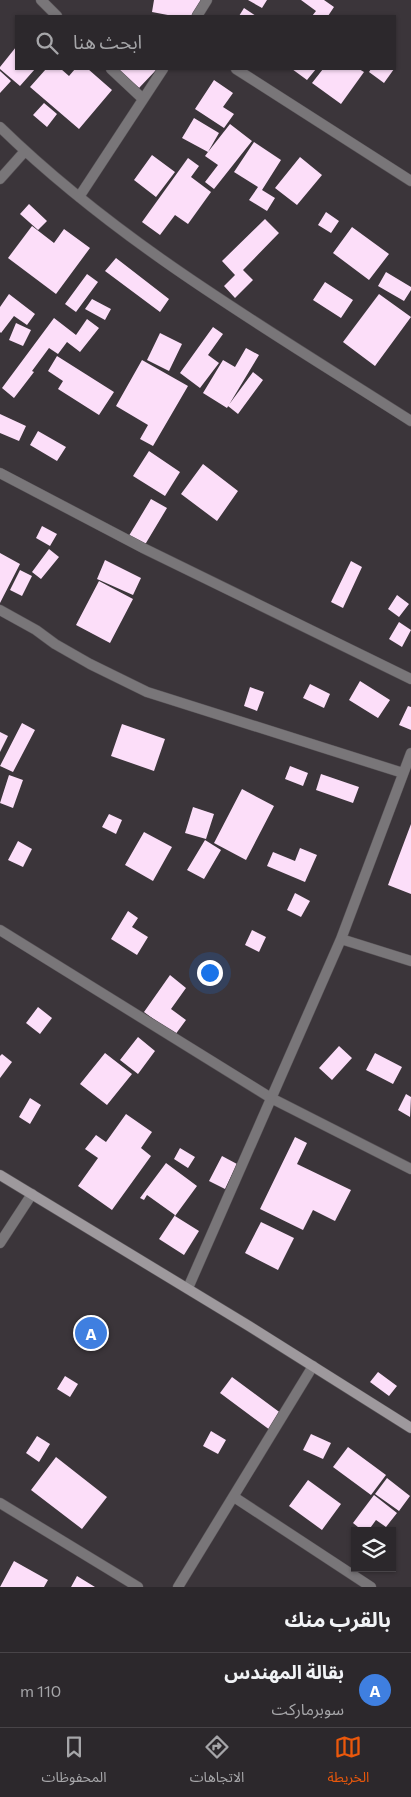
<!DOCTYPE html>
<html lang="ar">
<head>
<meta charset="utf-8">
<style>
  body { margin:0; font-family:Commissioner,"Noto Sans Arabic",sans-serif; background:#383438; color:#f1f3f6; direction:rtl }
  .controls { position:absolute; right:15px; bottom:15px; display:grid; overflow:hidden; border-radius:0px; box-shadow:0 1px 4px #0004 }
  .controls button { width:45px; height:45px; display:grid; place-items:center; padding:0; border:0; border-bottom:1px solid #484448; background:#2c282c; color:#f1f3f6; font:25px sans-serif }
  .you { position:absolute; left:209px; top:972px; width:18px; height:18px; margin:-12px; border:4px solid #fff; border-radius:50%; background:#1a73e8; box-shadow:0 0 0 8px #1a73e833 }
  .badge { display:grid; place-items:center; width:32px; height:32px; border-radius:50%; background:#ea580c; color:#fff; font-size:16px; font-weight:700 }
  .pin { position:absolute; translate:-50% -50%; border:2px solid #fff; box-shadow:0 1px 5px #0006 }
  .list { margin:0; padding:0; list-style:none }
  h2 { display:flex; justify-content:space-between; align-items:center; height:65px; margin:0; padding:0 20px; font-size:21px }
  h2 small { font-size:16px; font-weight:400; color:#a6a6a9 }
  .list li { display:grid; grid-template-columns:32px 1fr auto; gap:15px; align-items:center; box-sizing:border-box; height:75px; padding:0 20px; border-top:1px solid #484448 }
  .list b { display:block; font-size:19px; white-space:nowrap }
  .list p { margin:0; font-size:16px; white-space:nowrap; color:#a6a6a9 }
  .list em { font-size:16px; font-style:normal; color:#a6a6a9 }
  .icon { flex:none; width:28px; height:28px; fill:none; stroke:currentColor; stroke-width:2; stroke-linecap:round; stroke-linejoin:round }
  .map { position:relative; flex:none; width:411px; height:1587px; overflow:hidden; direction:ltr }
  .search { position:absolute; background:#2c282c; box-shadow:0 1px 4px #0004; left:15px; right:15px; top:15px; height:55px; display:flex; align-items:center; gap:12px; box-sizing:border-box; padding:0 18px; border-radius:0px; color:#a6a6a9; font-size:19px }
  .sheet { height:140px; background:#2c282c }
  nav { display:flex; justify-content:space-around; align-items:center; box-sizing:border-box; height:70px; border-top:1px solid #484448; background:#2c282c; font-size:14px; color:#a6a6a9 }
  nav a { display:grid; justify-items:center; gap:2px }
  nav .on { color:#ea580c }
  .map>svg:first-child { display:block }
  .building { fill:#fcdef9 }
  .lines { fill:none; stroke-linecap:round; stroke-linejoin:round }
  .street-casing { stroke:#585357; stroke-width:11 }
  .secondary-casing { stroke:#585357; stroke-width:11 }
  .street { stroke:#797679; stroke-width:10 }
  .secondary { stroke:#9e999d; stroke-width:10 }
</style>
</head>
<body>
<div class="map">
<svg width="411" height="1587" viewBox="0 0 411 1587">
  <rect width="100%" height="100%" fill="#3b353a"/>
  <path class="building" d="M 154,0 L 201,0 L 198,16 L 173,16 L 152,12 Z
    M 248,0 L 267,0 L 262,8 Z
    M 301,0 L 324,0 L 334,7 L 328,16 L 312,16 L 316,11 Z
    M 244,8 L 256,16 L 239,16 Z
    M 16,47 L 16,69 L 35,69 L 20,86 L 0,69 L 0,67 Z
    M 46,69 L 61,69 L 69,76 L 75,69 L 88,69 L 112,90 L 79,129 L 30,87 Z
    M 117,69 L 157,69 L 139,88 Z
    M 292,69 L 316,69 L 307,80 Z
    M 323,69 L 359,69 L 364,72 L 341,104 L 312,83 Z
    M 371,69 L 394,69 L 384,83 L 369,72 Z
    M 0,71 L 11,81 L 0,93 Z
    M 214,80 L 233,93 L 223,107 L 234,114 L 224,128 L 195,109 Z
    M 44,103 L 57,114 L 47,127 L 33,115 Z
    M 194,118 L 219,133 L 208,152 L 230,124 L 252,141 L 214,189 L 205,182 L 218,165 L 205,156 L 208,152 L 182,138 Z
    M 254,142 L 281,160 L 262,190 L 275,198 L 267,211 L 249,200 L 258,187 L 234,172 Z
    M 152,155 L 175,172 L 156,197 L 134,180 Z
    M 300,157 L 322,175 L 297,205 L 275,188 Z
    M 188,158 L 199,166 L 191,177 L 211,192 L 188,224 L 175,215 L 160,235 L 142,222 Z
    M 29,204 L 47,221 L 38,230 L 20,214 Z
    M 326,212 L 339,221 L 331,233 L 318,225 Z
    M 265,219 L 279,233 L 243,270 L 253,280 L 235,298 L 224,286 L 235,275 L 222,261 Z
    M 32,226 L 54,243 L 64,229 L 90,248 L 56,294 L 8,258 Z
    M 352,227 L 389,254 L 369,280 L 333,253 Z
    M 116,258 L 169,299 L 160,312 L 105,271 Z
    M 386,272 L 411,287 L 411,290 L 404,301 L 378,286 Z
    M 87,274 L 98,282 L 76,312 L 65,304 Z
    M 325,282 L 353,300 L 341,318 L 313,300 Z
    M 9,294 L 35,314 L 27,325 L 14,316 L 1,333 L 0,332 L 0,307 Z
    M 379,294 L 411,317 L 375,366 L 343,342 Z
    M 92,299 L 111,309 L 105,320 L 85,309 Z
    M 54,318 L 76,335 L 87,319 L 99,328 L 80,352 L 67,342 L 58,354 L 49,348 L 32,371 L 34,372 L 14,398 L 2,388 Z
    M 16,323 L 31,330 L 23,346 L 9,340 Z
    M 213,327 L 223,334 L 208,355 L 219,363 L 200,388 L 180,373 Z
    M 160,333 L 182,344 L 169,371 L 147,360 Z
    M 246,348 L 259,355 L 227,408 L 203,393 L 223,360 L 235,367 Z
    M 57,356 L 114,392 L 99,415 L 58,389 L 63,381 L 48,371 Z
    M 142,360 L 188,386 L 153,446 L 140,439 L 148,425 L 116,406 Z
    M 253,372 L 263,380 L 238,414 L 228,406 Z
    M 0,414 L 26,426 L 19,441 L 0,433 Z
    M 38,431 L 66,447 L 57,461 L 30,445 Z
    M 149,451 L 180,472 L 165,496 L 133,476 Z
    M 203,464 L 238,491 L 217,521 L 181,494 Z
    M 151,499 L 167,508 L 143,548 L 127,539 Z
    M 42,526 L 57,534 L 50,546 L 36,538 Z
    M 49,549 L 59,557 L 41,579 L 32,572 Z
    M 0,553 L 20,564 L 0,603 Z
    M 105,560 L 141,578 L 133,595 L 97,579 Z
    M 351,561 L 362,567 L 343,608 L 331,602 Z
    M 20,570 L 32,576 L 22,596 L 10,590 Z
    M 99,581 L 133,599 L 110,643 L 76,625 Z
    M 397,595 L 409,604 L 399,617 L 388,609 Z
    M 399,622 L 411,630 L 402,647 L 389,639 Z
    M 360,681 L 390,700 L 378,718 L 349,700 Z
    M 310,684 L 330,694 L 324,708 L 303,698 Z
    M 250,687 L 264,692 L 257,711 L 244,706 Z
    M 408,706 L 411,707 L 411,730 L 399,725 Z
    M 22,723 L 35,730 L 13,772 L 0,766 Z
    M 122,724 L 165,739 L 154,771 L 111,756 Z
    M 0,732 L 8,736 L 0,752 Z
    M 290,766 L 308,773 L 303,786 L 285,779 Z
    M 321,774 L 359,787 L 353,803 L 316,790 Z
    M 9,775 L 23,780 L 13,808 L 0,803 Z
    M 242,789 L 274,806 L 246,860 L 214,843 Z
    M 193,807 L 214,814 L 206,839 L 185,833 Z
    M 109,814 L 122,820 L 116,834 L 102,827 Z
    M 411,824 L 411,894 L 388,885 Z
    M 144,832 L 172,847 L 153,881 L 125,865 Z
    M 205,840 L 221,850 L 204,879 L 187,870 Z
    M 18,841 L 32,849 L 23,867 L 8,860 Z
    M 300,848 L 317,855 L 305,882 L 267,866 L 273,852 L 295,861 Z
    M 295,893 L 310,901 L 301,917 L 287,910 Z
    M 128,911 L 138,918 L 132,927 L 148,937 L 137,955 L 111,939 Z
    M 252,930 L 266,937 L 259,952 L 245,945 Z
    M 170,975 L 186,988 L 171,1009 L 186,1020 L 175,1035 L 144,1012 Z
    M 38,1007 L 52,1018 L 40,1034 L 26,1023 Z
    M 138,1037 L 155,1051 L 138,1074 L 120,1060 Z
    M 339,1046 L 352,1058 L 332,1080 L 319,1068 Z
    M 105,1053 L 132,1074 L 107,1105 L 80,1084 Z
    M 375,1053 L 402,1067 L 393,1084 L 366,1070 Z
    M 2,1054 L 12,1062 L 0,1078 L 0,1056 Z
    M 406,1094 L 411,1097 L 410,1117 L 398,1110 Z
    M 30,1098 L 41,1105 L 30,1124 L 19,1117 Z
    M 126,1114 L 152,1132 L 141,1148 L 151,1156 L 112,1210 L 78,1186 L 98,1158 L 85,1149 L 96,1135 L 106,1142 Z
    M 295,1137 L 307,1143 L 297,1164 L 351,1190 L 335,1221 L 313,1210 L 303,1230 L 260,1209 Z
    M 180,1148 L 195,1157 L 188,1168 L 174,1159 Z
    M 222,1156 L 237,1164 L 225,1189 L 209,1181 Z
    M 166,1163 L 197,1186 L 175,1216 L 199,1231 L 184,1255 L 159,1239 L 175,1215 L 147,1195 L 144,1200 L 140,1198 Z
    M 261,1222 L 294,1238 L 278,1270 L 245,1253 Z
    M 378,1372 L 397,1386 L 389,1396 L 370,1382 Z
    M 65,1376 L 78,1384 L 70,1397 L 57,1389 Z
    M 232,1377 L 282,1414 L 270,1430 L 220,1393 Z
    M 211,1431 L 226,1440 L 218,1454 L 203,1446 Z
    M 311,1434 L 331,1443 L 323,1459 L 303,1450 Z
    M 37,1436 L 50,1444 L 39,1462 L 26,1453 Z
    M 348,1447 L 386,1475 L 371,1495 L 333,1467 Z
    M 56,1457 L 107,1497 L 82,1529 L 31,1490 Z
    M 387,1478 L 410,1496 L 399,1511 L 375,1494 Z
    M 308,1480 L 341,1504 L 322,1530 L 289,1506 Z
    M 374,1495 L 397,1513 L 386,1527 L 376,1520 L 368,1531 L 363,1531 L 353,1523 Z
    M 14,1561 L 48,1580 L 44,1587 L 0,1587 Z
    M 77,1576 L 95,1587 L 71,1587 Z"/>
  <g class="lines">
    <defs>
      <path id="street" d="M 41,0 L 57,16
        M 197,16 L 207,0
        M 111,69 L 143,99
        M 236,69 L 411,181
        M 0,127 C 121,245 269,330 411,421
        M 0,179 L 25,151
        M 79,197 L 163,69
        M 0,473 L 143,548 L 411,679
        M 0,610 L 36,630 L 55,644 L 90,664 L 147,692 L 403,773
        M 0,930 L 271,1098 L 411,1169
        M 341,939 L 411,961
        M 0,1243 L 32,1194
        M 188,1288 L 341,939 L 411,753
        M 234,1497 L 371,1587
        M 0,1503 L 138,1587
        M 178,1587 L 313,1366"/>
      <path id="secondary" d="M 0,1175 L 249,1326 L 411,1428"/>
    </defs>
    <use href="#street" class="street-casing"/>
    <use href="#secondary" class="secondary-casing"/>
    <use href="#street" class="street"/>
    <use href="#secondary" class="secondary"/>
  </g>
</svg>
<div class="controls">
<button><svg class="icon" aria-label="layers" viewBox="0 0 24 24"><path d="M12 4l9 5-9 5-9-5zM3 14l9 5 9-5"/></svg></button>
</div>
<div class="you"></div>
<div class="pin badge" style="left:91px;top:1333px;background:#3f7fe0">A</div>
<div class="search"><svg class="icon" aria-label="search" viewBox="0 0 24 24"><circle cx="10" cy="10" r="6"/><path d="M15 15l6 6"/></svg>ابحث هنا</div>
</div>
<section class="sheet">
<h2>بالقرب منك<small></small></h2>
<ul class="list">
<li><span class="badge" style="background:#3f7fe0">A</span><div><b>بقالة المهندس</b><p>سوبرماركت</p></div><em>110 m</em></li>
</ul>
</section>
<nav>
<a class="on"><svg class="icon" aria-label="map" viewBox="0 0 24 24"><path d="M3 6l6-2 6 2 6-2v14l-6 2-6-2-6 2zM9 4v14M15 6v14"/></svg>الخريطة</a>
<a><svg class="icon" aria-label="directions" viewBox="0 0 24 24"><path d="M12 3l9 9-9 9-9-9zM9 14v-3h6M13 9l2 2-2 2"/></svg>الاتجاهات</a>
<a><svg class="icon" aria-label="saved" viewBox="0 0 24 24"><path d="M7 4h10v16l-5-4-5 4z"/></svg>المحفوظات</a>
</nav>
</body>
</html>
